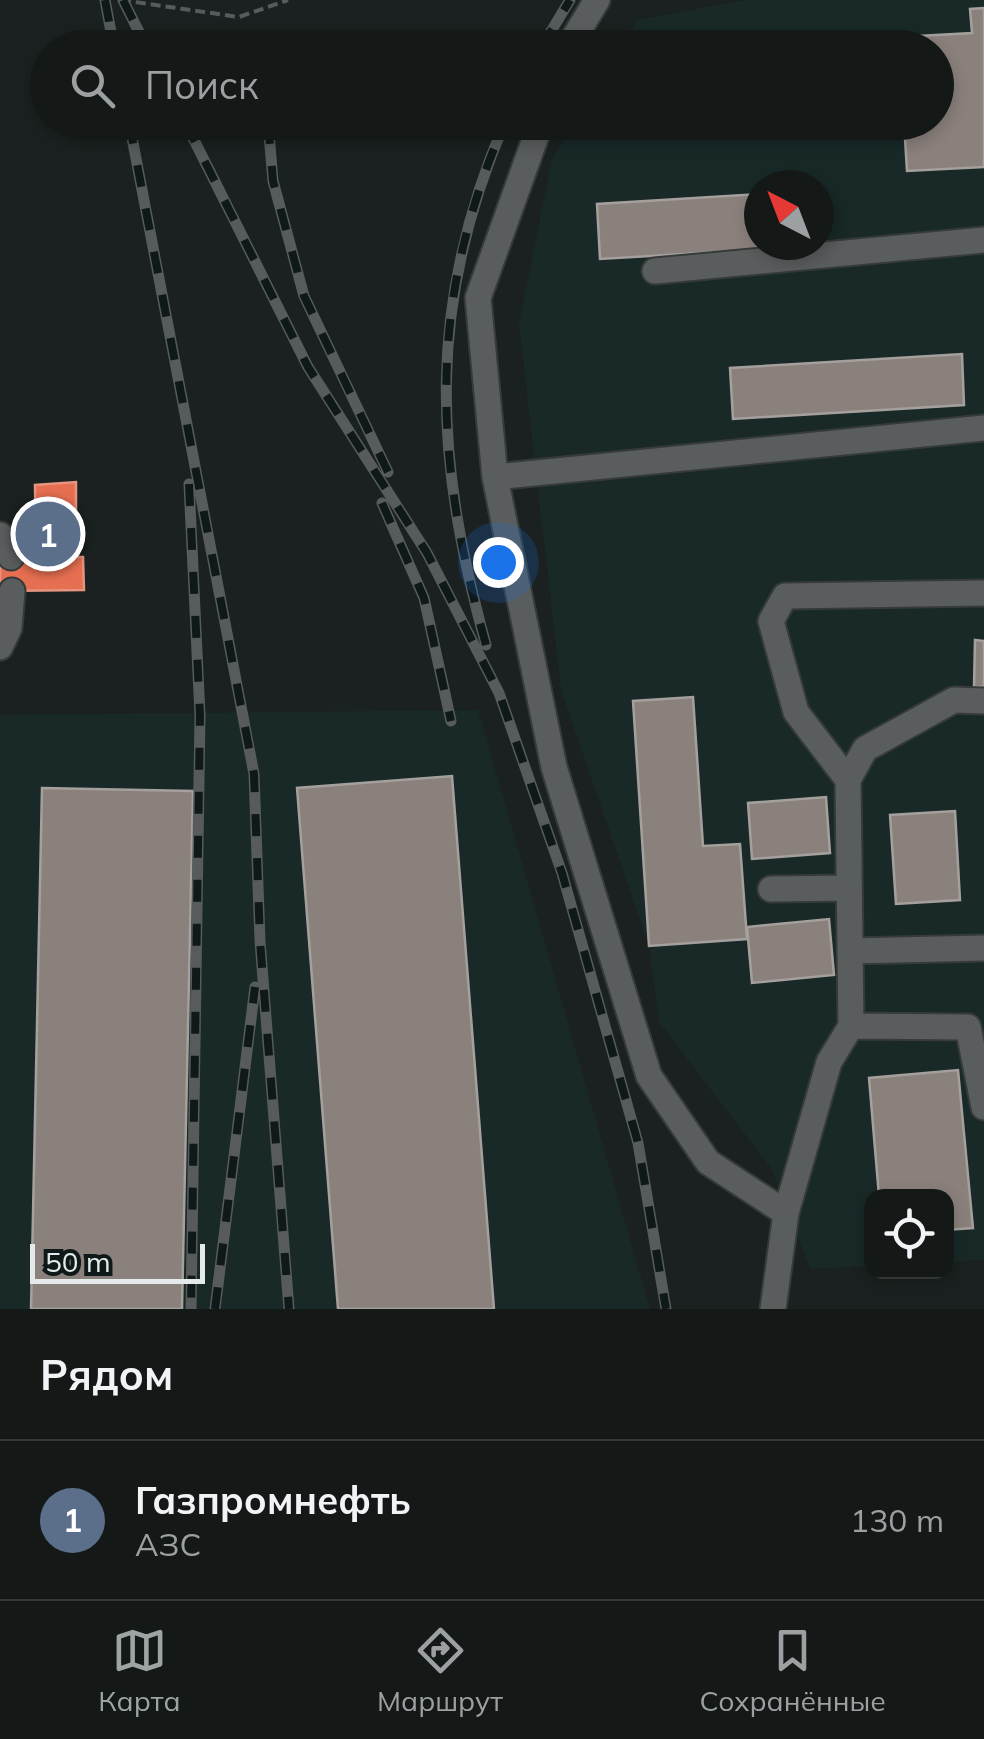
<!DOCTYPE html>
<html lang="ru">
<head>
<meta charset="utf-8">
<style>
  body { margin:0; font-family:Mulish,sans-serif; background:#212625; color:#f1f3f6 }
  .controls { position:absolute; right:30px; bottom:30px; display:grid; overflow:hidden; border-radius:20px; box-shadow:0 5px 15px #0003 }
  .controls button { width:90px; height:90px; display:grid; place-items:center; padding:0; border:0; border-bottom:2px solid #333837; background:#141918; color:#f1f3f6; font:50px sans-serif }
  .compass { position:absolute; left:744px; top:170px; width:90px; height:90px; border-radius:50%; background:#141918; box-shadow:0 5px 15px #0003; rotate:318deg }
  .scale { position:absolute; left:30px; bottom:25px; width:175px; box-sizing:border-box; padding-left:10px; border:5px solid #e3eae9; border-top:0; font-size:28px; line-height:35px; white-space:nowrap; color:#e3eae9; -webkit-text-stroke:8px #101919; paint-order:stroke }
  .you { position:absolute; left:498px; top:562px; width:35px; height:35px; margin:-25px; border:8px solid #fff; border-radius:50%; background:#1a73e8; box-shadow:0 0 0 15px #1a73e833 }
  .badge { display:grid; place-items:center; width:65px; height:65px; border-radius:50%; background:#9da4a3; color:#fff; font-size:32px; font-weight:700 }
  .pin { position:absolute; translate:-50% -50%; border:5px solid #fff; box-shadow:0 2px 10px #0006 }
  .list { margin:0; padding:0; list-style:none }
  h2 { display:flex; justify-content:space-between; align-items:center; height:130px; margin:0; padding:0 40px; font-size:42px }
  h2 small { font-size:32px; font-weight:400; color:#9da0a2 }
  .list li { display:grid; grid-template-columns:65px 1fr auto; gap:30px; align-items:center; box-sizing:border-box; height:160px; padding:0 40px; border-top:2px solid #333837 }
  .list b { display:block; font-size:38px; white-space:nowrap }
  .list p { margin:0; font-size:32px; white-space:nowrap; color:#9da0a2 }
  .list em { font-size:32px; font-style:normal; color:#9da0a2 }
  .icon { flex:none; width:55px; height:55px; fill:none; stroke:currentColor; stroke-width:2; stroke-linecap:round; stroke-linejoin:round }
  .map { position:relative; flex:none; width:984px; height:1309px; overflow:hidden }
  .search { position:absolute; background:#141918; box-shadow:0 5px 15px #0003; left:30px; right:30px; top:30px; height:110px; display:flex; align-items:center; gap:25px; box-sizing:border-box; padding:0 35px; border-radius:55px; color:#9da0a2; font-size:38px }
  .sheet { height:290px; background:#141918 }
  nav { display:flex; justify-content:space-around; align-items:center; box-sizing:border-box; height:140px; border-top:2px solid #333837; background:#141918; font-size:28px; color:#9da0a2 }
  nav a { display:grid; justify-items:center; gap:5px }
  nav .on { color:#9da4a3 }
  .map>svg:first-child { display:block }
  .built { fill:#182928; fill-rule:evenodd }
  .shops { fill:#e76f51; stroke:#e6947f; stroke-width:2.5 }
  .industry { fill:#8a817c; stroke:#a5a09d; stroke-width:2.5 }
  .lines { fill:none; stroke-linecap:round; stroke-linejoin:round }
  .minor-casing { stroke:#363b3a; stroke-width:29 }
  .path { stroke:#575b5b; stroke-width:4; stroke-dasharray:10 5; stroke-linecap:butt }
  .minor { stroke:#595d5d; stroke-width:25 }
  .rail-casing { stroke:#575b5b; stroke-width:11 }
  .rail { stroke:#101919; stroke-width:8; stroke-dasharray:22; stroke-linecap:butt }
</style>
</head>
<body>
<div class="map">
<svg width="984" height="1309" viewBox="0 0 984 1309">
  <rect width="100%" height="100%" fill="#1b2120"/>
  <path class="built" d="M 744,0 L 984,0 L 984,1260 L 947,1262 L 946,1196 L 872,1196 L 871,1266 L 810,1269 L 771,1168 L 659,1022 L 649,946 L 561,690 L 519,323 L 552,159 L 575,123 L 936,122 L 936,48 L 620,47 L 637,20 ZM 759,185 L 819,185 L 819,245 L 759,245 Z
    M 478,710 L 650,1309 L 0,1309 L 0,715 Z"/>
  <path class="shops" d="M 76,482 L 76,512 L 61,512 L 61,557 L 83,557 L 84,590 L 0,591 L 0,557 L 36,556 L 35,485 Z"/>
  <path class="industry" d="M 984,8 L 984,167 L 907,171 L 904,122 L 936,122 L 936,48 L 901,48 L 900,37 L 972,33 L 970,9 Z
    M 686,122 L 812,122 L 812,126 L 687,134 Z
    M 759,194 L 759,245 L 819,245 L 819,202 L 821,246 L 600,259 L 597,204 Z
    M 962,354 L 964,405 L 733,419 L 730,368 Z
    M 975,640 L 984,641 L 984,687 L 974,687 Z
    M 693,697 L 703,846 L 740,844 L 747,939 L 649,946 L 633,701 Z
    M 452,776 L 494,1309 L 338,1309 L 297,788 Z
    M 42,788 L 193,791 L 182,1309 L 31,1309 Z
    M 826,797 L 830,853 L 752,859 L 748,803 Z
    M 955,811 L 960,900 L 896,904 L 890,815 Z
    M 829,919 L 834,975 L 752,983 L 747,927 Z
    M 958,1070 L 973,1228 L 946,1230 L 946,1196 L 879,1196 L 869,1078 Z"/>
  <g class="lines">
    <defs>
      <path id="minor" d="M 568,48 L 597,0
        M 541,122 L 478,298 L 495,477 L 554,767 L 649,1076 L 708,1162 L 786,1213
        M 655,271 L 984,240
        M 495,477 L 984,428
        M 0,535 L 11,557
        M 0,647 L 9,628 L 12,591
        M 848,780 L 796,712 L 771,621 L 785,596 L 984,593
        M 771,889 L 849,888
        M 850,951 L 984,948
        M 851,1026 L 968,1027 L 984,1107
        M 773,1309 L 786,1213 L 829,1062 L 851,1026 L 848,780 L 865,749 L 954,700 L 984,701"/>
    </defs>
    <use href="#minor" class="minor-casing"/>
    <path class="path" d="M 121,0 L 239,17 L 288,0"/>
    <use href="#minor" class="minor"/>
    <defs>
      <path id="rail" d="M 105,0 L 114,48
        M 123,0 L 147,48
        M 541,48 L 570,0
        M 129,122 L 254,774 L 260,941 L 289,1309
        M 185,122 L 308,367 L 427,553 L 499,693 L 562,873 L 638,1143 L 666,1309
        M 268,122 L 273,181 L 304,296 L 388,472
        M 189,484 L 200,715 L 191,1309
        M 382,503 L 424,598 L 451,721
        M 486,645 C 434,457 426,305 505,122
        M 215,1309 L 255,987"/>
    </defs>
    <use href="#rail" class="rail-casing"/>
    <use href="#rail" class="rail"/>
  </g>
</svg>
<div class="controls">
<button><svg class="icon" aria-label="locate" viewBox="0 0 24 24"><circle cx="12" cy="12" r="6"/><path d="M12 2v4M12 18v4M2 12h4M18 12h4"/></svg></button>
</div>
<svg class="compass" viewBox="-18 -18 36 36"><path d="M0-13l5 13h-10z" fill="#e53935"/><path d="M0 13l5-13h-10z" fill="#9da0a2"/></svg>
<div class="scale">50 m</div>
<div class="you"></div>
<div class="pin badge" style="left:48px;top:534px;background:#5c6f8a">1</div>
<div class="search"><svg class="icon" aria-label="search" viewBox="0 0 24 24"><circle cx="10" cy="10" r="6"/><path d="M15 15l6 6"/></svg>Поиск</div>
</div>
<section class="sheet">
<h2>Рядом<small></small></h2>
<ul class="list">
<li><span class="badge" style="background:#5c6f8a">1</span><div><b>Газпромнефть</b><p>АЗС</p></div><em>130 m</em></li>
</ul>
</section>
<nav>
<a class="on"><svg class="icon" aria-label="map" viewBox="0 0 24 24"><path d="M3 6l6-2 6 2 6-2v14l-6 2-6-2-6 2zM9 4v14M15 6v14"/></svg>Карта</a>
<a><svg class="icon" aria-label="directions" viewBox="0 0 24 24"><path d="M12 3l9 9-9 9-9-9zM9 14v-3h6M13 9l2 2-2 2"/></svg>Маршрут</a>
<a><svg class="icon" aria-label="saved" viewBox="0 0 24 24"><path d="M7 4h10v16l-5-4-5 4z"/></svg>Сохранённые</a>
</nav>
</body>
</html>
